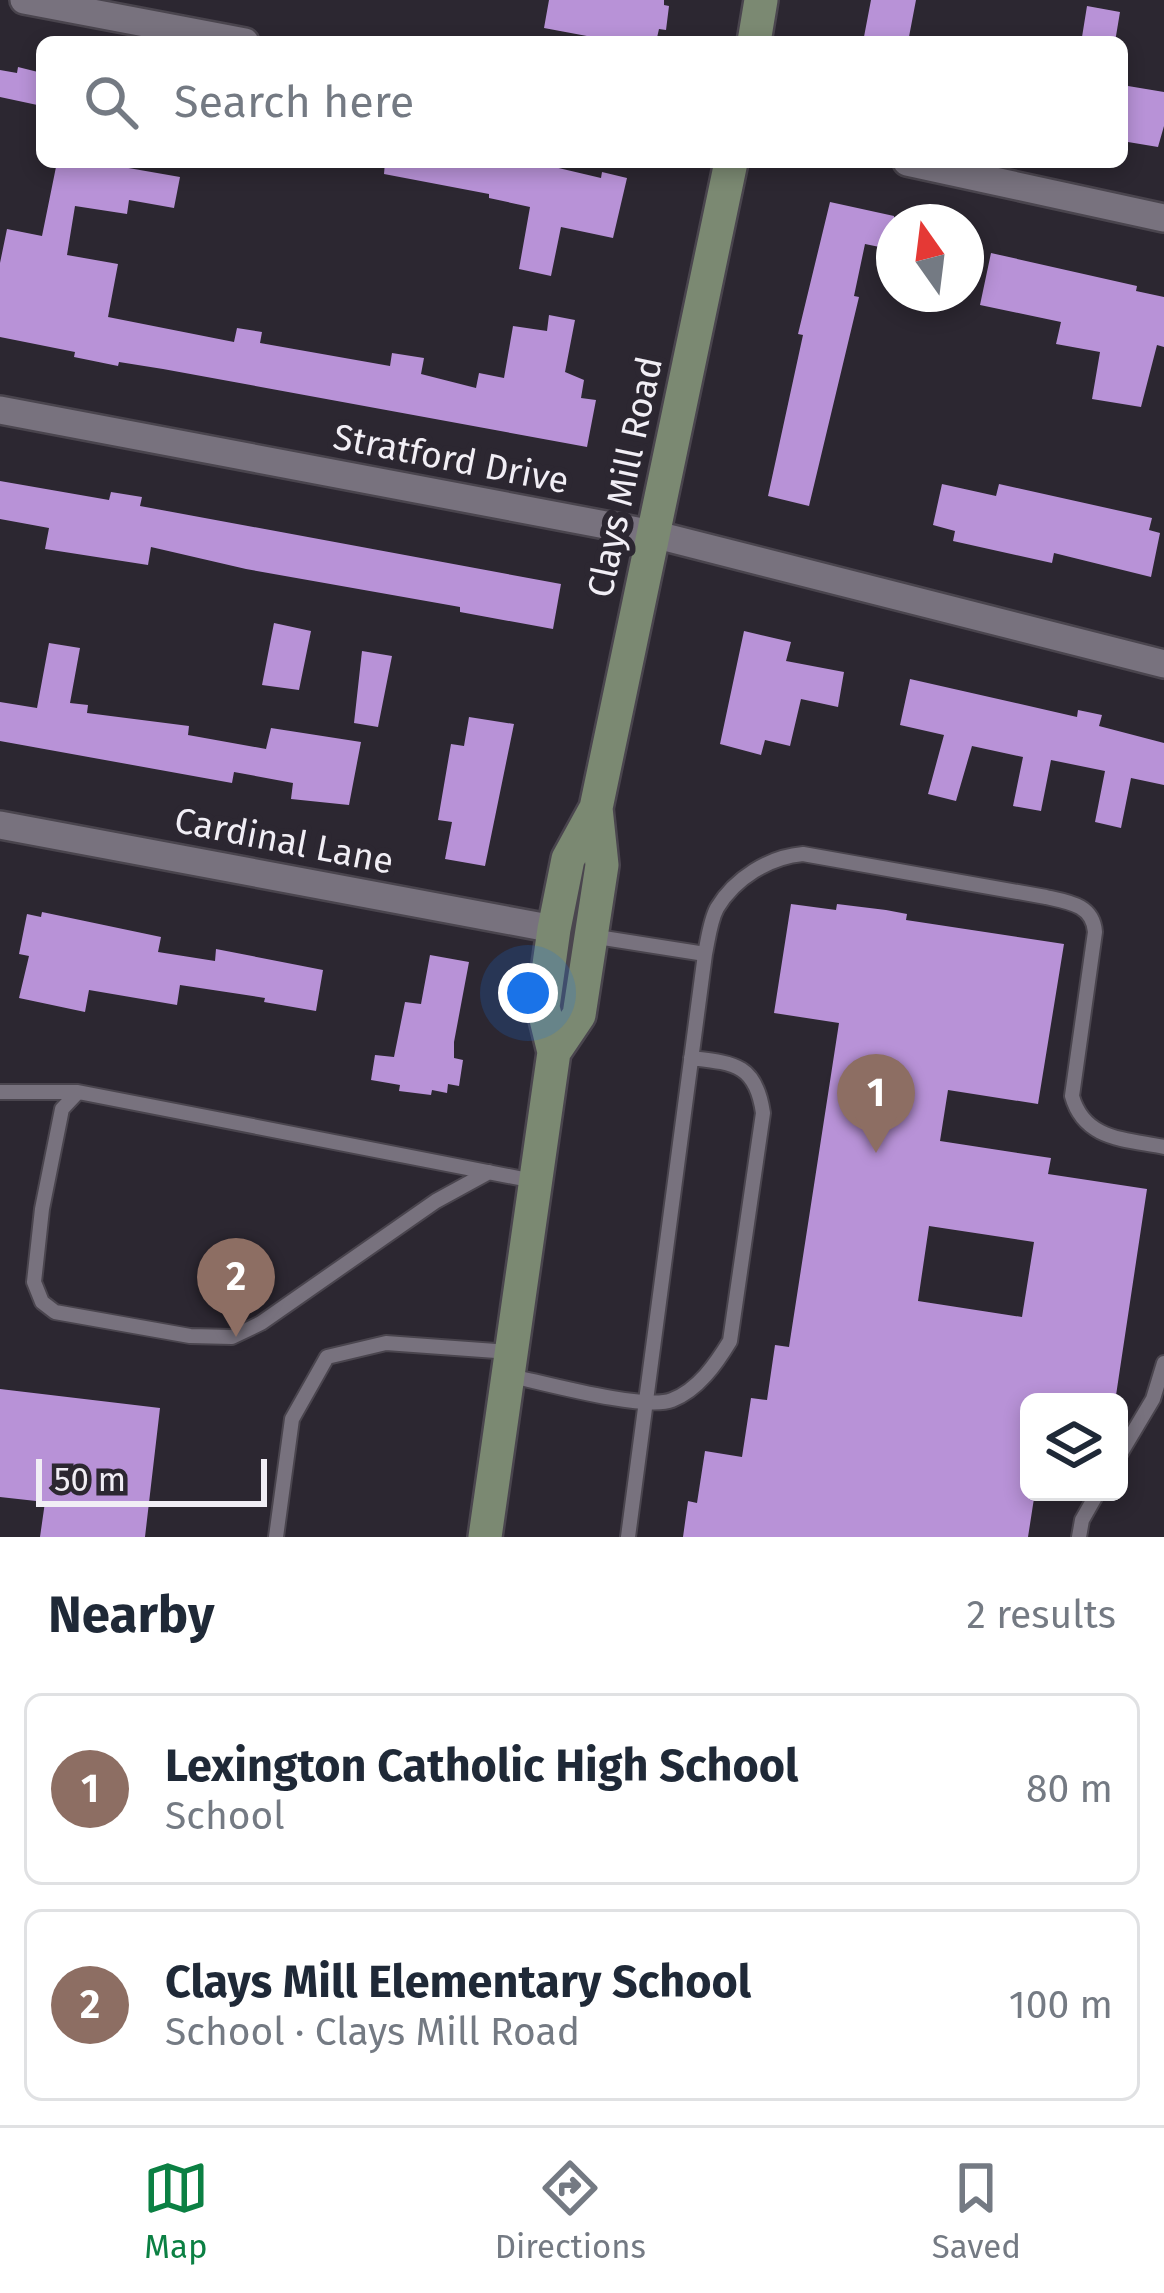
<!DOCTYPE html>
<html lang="en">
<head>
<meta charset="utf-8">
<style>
  body { margin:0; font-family:"Fira Sans",sans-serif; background:#f6f6f7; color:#1f2937 }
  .controls { position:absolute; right:36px; bottom:36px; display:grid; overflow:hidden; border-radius:18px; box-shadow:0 6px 18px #0003 }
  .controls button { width:108px; height:108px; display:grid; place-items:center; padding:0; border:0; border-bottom:3px solid #e0e1e3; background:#fff; color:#1f2937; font:60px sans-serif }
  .compass { position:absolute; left:876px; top:204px; width:108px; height:108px; border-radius:50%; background:#fff; box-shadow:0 6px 18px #0003; rotate:346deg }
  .scale { position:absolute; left:36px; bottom:30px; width:231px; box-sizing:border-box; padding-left:12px; border:6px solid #f1eef5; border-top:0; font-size:33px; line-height:42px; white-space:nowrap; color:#f1eef5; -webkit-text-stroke:9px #2c2731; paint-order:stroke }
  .you { position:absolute; left:528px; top:993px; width:42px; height:42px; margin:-30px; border:9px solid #fff; border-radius:50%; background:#1a73e8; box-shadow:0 0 0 18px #1a73e833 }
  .badge { display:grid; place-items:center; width:78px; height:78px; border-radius:50%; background:#0b8043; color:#fff; font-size:39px; font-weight:700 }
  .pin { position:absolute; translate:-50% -99px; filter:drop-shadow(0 3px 6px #0008) }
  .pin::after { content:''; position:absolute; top:63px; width:42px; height:36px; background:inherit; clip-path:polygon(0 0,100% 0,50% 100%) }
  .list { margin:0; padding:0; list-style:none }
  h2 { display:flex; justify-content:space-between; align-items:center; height:156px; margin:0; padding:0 48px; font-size:51px }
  h2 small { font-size:39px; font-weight:400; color:#747a83 }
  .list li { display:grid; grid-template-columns:78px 1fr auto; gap:36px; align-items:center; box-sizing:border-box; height:192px; margin:0 24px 24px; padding:0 24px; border:3px solid #e0e1e3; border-radius:18px }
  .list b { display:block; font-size:45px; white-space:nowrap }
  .list p { margin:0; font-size:39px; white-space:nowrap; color:#747a83 }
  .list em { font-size:39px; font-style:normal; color:#747a83 }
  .icon { flex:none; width:66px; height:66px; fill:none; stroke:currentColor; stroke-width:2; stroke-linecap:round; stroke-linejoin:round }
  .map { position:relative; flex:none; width:1164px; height:1537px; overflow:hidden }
  .search { position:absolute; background:#fff; box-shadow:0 6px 18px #0003; left:36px; right:36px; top:36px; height:132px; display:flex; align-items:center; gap:30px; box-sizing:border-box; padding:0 42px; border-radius:18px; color:#747a83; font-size:45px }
  .sheet { height:588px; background:#fff }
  nav { display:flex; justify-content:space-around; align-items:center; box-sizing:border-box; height:168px; border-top:3px solid #e0e1e3; background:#fff; font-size:33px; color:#747a83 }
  nav a { display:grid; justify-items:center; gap:6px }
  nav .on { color:#0b8043 }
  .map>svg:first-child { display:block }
  .building { fill:#b892d7; fill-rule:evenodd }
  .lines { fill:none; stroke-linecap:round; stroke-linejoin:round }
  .service-casing { stroke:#4a454e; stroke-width:18 }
  .minor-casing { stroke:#4a454e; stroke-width:32 }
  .secondary-casing { stroke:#4a454e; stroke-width:38 }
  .service { stroke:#78727e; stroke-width:14 }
  .minor { stroke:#78727e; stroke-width:27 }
  .secondary { stroke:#7b8972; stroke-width:33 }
  .labels { text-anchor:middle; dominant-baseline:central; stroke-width:12; stroke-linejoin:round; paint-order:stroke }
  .street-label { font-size:36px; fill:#f1eef5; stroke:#2c2731 }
</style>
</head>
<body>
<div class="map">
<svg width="1164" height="1537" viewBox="0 0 1164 1537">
  <rect width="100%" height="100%" fill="#2c2731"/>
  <path class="building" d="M 549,0 L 664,0 L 664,5 L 669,6 L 666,30 L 659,29 L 656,42 L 619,42 L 544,28 Z
    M 871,0 L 916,0 L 908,42 L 863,42 Z
    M 1087,6 L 1120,12 L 1115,42 L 1082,37 Z
    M 18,67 L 42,73 L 42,106 L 0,97 L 0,70 L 17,73 Z
    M 1122,85 L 1164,92 L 1164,126 L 1158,147 L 1122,141 Z
    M 57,162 L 94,162 L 180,177 L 174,208 L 129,200 L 127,214 L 75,206 L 67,255 L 118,264 L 108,317 L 234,342 L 237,328 L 262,332 L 260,343 L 390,366 L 392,353 L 424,358 L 421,374 L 476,388 L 479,373 L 504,378 L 513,326 L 547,331 L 549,315 L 575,320 L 565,372 L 584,380 L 581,398 L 596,400 L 587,447 L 163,369 L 119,362 L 118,366 L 74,357 L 75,352 L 0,337 L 0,263 L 7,229 L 42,236 Z
    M 385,162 L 550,162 L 550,166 L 601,178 L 602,172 L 627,178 L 613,238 L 561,227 L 551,276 L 519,269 L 530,207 L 489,198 L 489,194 L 384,174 Z
    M 830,202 L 894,216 L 894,250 L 865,244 L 854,296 L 859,297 L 809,506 L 768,496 L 803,335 L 798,334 Z
    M 991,253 L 1137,286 L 1136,291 L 1164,297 L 1164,347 L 1157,345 L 1141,407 L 1092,399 L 1100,352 L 1056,344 L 1061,322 L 980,305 Z
    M 0,481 L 109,500 L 111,492 L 142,497 L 140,506 L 561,584 L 553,629 L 460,612 L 460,607 L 246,569 L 151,547 L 148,565 L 45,549 L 49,528 L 0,519 Z
    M 942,484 L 996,496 L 999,484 L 1152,518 L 1149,530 L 1160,533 L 1151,577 L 1054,553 L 1052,563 L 953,541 L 955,531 L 933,525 Z
    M 274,623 L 311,631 L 299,690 L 262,685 Z
    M 744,631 L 791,642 L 786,661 L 844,672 L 838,707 L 801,699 L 790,746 L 765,740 L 761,755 L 720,744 Z
    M 49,643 L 80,648 L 70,703 L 88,705 L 87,713 L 189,726 L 188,735 L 266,749 L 271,728 L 361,742 L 349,805 L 291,799 L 293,783 L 234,772 L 232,783 L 0,741 L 0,702 L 37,708 Z
    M 362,651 L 392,656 L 378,727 L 354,723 Z
    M 910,679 L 1077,717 L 1078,710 L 1102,715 L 1099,726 L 1164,743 L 1164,785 L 1131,778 L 1121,828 L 1095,822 L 1105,771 L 1051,760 L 1041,811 L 1013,806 L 1023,757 L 972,746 L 956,801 L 928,794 L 944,735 L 900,725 Z
    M 469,717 L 514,724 L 485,866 L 445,859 L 452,822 L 438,820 L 451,744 L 464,746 Z
    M 791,904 L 836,910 L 837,904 L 886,910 L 907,914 L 906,920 L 1064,944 L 1038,1104 L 948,1090 L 940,1141 L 1051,1158 L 1048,1174 L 1147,1189 L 1115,1402 L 1029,1402 L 1029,1492 L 1035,1492 L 1028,1537 L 683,1537 L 688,1501 L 697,1503 L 705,1451 L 742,1457 L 751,1398 L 767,1400 L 775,1345 L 789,1347 L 839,1023 L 774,1013 ZM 929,1226 L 1034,1242 L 1022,1317 L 918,1301 Z
    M 42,912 L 161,937 L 158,952 L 215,961 L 216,949 L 323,970 L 316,1011 L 264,1002 L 265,998 L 180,985 L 177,1005 L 89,990 L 85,1012 L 19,998 L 29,956 L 19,954 L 27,914 L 41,917 Z
    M 430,955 L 469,962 L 454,1042 L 454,1058 L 463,1060 L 459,1086 L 448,1084 L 447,1093 L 432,1090 L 431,1095 L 399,1091 L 400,1085 L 371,1080 L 375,1055 L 394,1057 L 405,1002 L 421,1004 Z
    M 0,1389 L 160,1408 L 145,1537 L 40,1537 L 45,1502 L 0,1497 Z"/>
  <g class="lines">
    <defs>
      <path id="service" d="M 591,936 L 705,954
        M 0,1092 L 78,1092 L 534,1181
        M 78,1092 L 62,1109 L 42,1209 L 34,1282 L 42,1302 L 55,1312 L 190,1336 L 232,1337 L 261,1323 L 436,1201 L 489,1172
        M 507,1375 C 541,1382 644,1411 672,1400 C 698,1390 716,1364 730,1341 L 763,1113 C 756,1064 734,1063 691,1058
        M 1119,1456 L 1153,1399 L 1164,1363
        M 276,1537 L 292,1419 L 327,1357 L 386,1343 L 510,1352
        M 628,1537 L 705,954 C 708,940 710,921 717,908 C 735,878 769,857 803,854 L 1046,897 C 1069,902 1093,905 1095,932 L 1072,1096 C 1084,1140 1125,1139 1164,1147
        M 1079,1537 L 1082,1520 L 1098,1492"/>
      <path id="minor" d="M 24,0 L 245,42
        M 907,162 L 1164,218
        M 0,410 L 653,534 L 1164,664
        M 0,825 L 554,929"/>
      <path id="secondary" d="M 754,42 L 761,0
        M 554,1052 L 579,1015 L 602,865 L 596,808
        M 485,1537 L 554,1052 L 543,1007 L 554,929 L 568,859 L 596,808 L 731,162"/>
    </defs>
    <use href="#service" class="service-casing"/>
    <use href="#minor" class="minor-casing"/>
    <use href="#secondary" class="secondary-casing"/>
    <use href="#service" class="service"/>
    <use href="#minor" class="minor"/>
    <use href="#secondary" class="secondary"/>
  </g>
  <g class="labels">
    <g class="street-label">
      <text transform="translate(451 459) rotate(11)">Stratford Drive</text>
      <text transform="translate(625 477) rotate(-78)">Clays Mill Road</text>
      <text transform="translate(284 841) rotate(11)">Cardinal Lane</text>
    </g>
  </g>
</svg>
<div class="controls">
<button><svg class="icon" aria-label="layers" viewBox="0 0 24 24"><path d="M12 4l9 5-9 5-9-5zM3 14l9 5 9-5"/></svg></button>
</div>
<svg class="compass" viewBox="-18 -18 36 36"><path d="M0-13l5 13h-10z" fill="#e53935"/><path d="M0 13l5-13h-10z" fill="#747a83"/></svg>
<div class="scale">50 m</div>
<div class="you"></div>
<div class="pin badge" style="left:876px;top:1153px;background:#8d6e63">1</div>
<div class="pin badge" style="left:236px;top:1337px;background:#8d6e63">2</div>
<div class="search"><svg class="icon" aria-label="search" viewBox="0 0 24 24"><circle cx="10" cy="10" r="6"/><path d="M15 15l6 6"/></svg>Search here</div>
</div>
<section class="sheet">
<h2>Nearby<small>2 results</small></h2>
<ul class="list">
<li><span class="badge" style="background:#8d6e63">1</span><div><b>Lexington Catholic High School</b><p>School</p></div><em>80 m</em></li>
<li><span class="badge" style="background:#8d6e63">2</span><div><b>Clays Mill Elementary School</b><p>School · Clays Mill Road</p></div><em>100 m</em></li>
</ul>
</section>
<nav>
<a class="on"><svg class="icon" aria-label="map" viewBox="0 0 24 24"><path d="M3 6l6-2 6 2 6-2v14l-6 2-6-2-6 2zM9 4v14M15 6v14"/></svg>Map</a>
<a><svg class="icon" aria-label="directions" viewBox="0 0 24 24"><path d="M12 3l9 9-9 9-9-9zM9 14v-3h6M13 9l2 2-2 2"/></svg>Directions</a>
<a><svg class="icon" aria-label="saved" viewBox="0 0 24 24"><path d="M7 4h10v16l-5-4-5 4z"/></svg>Saved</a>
</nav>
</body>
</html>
